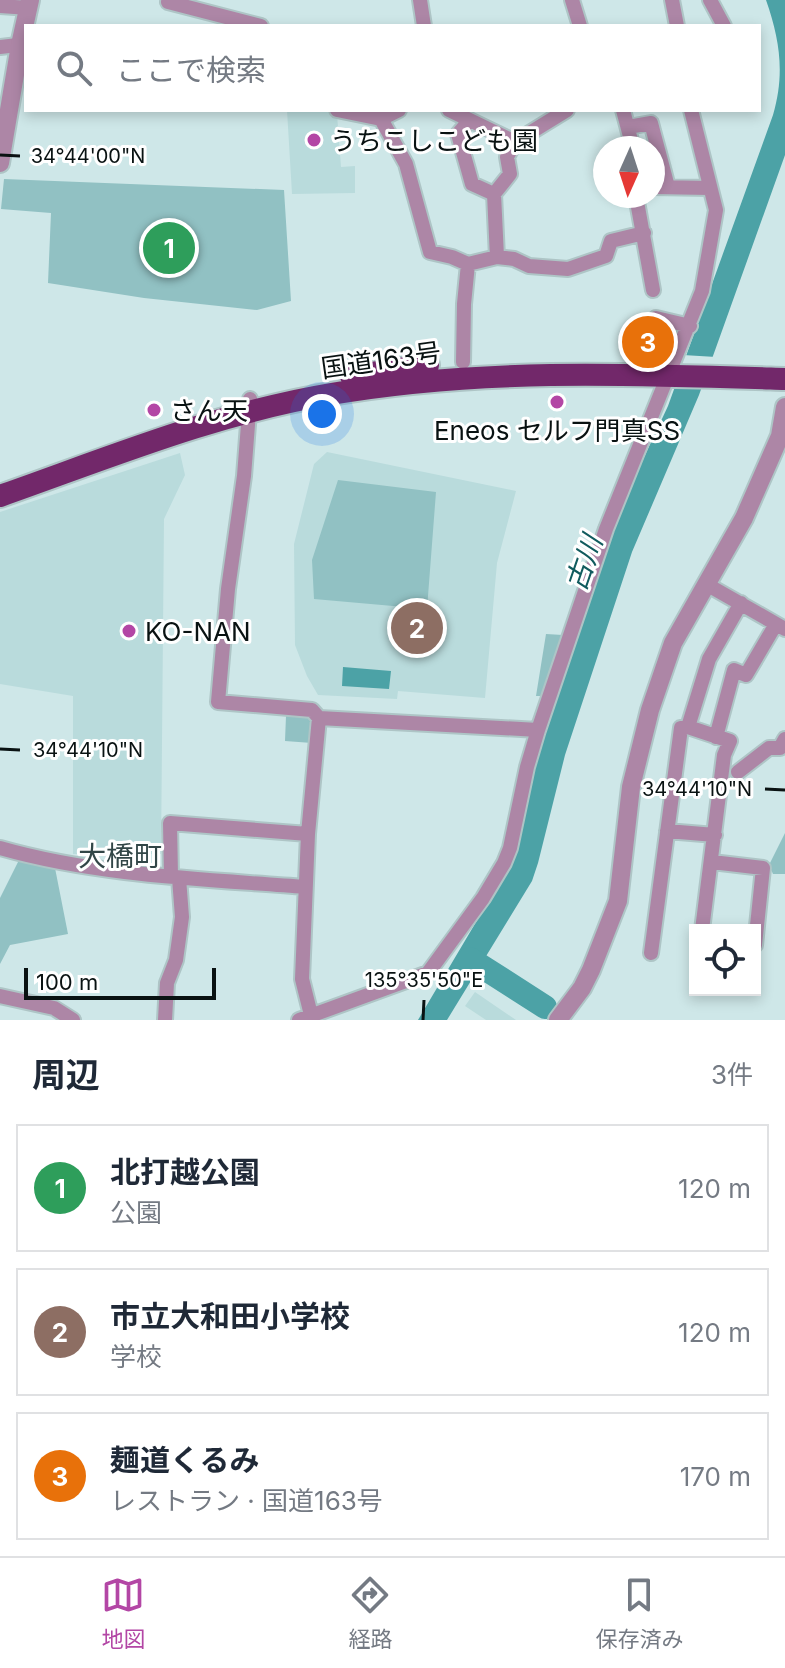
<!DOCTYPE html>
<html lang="ja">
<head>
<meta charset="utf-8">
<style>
  body { margin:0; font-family:Inter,"Noto Sans JP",sans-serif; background:#f6f6f7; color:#1f2937 }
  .controls { position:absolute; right:24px; bottom:24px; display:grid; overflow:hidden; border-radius:0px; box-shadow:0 4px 12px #0003 }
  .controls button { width:72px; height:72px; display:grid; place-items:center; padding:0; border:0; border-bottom:2px solid #e0e1e3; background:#fff; color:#1f2937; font:40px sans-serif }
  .compass { position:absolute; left:593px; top:136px; width:72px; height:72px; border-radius:50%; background:#fff; box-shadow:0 4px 12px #0003; rotate:183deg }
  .scale { position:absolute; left:24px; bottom:20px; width:192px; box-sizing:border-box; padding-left:8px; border:4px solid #091212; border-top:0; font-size:22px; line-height:28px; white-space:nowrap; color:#091212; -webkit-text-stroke:6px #fff; paint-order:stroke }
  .you { position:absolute; left:322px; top:414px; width:28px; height:28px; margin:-20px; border:6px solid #fff; border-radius:50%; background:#1a73e8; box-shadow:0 0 0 12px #1a73e833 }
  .badge { display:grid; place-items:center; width:52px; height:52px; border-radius:50%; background:#b346a5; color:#fff; font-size:26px; font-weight:700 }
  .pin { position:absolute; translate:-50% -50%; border:4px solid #fff; box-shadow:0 2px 8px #0006 }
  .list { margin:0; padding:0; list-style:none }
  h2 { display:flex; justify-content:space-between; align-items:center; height:104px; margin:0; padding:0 32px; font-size:34px }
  h2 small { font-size:26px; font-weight:400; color:#747a83 }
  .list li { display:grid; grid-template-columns:52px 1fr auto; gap:24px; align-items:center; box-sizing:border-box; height:128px; margin:0 16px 16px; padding:0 16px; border:2px solid #e0e1e3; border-radius:0px }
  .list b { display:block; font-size:30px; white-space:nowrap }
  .list p { margin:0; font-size:26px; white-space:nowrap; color:#747a83 }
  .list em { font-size:26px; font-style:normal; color:#747a83 }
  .icon { flex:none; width:44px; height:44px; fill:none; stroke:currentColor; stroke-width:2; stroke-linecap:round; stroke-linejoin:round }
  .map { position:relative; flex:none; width:785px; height:1020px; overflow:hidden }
  .search { position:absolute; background:#fff; box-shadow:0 4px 12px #0003; left:24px; right:24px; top:24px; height:88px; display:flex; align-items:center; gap:20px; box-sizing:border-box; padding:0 28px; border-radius:0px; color:#747a83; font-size:30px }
  .sheet { height:536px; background:#fff }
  nav { display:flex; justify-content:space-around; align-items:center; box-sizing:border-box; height:112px; border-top:2px solid #e0e1e3; background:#fff; font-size:22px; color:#747a83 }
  nav a { display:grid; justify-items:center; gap:4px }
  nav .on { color:#b346a5 }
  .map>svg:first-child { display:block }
  .built { fill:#b9dbdc }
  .green { fill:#91c1c3 }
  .water { fill:#4ca2a6 }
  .pier { fill:#cee7e8 }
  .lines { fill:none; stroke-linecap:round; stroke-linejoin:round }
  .river { stroke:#4ca2a6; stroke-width:24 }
  .minor-casing { stroke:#aec5c6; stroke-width:18 }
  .tertiary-casing { stroke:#aec5c6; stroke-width:22 }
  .trunk-casing { stroke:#aec5c6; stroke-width:26 }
  .minor { stroke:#ad86a6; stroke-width:14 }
  .tertiary { stroke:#ad86a6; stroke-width:18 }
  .trunk { stroke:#72286a; stroke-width:22 }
  .ticks { fill:none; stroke:#091212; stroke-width:3 }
  .poi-dot { fill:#b346a5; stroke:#fff; stroke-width:3 }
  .labels { text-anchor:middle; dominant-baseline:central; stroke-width:6; stroke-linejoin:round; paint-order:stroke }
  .poi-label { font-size:26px; fill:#091212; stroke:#fff; text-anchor:start }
  .street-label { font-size:26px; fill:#091212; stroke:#fff }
  .water-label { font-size:28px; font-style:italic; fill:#105b5e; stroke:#fff }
  .neighbourhood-label { font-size:28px; fill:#324647; stroke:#fff }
  .ticks-label { font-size:20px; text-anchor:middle; fill:#091212; stroke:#fff; stroke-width:6; stroke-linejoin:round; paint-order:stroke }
</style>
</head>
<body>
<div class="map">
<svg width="785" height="1020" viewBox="0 0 785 1020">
  <rect width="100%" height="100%" fill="#cee7e8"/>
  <path class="built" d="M 287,110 L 317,110 L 337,114 L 341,167 L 355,166 L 355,193 L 292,194 Z
    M 327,452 L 516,491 L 497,563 L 485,698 L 398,691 L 397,699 L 318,695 L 307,676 L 295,645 L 294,544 L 314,464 Z
    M 180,453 L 185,475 L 164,519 L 161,854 L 73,854 L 73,696 L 0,684 L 0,512 Z
    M 475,992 L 516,1020 L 486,1020 L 465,1006 Z"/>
  <path class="green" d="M 4,179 L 284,190 L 291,301 L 257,310 L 144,298 L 48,283 L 51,213 L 1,209 Z
    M 338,480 L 436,492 L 427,609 L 314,599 L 312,560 Z
    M 546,634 L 563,635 L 544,696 L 536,696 Z
    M 286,716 L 313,717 L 312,743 L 285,741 Z
    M 785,833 L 785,874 L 773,874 L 769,865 Z
    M 19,860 L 55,868 L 68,934 L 10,945 L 0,964 L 0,898 Z"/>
  <path class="water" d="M 766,0 L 785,0 L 785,155 L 699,395 L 632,552 L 565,755 L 538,863 L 532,881 L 447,1020 L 418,1020 L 511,863 L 539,750 L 606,546 L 632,483 L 668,406 L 773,115 C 785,74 780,40 766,0 Z
    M 343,667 L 391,671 L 389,689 L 342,686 Z"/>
  <path class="pier" d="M 683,355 L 716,357 L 707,383 L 674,382 Z"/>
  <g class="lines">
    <path class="river" d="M 470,959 L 545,1007"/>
    <defs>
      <path id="minor" d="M 169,0 L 168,2 L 261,26
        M 420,0 L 424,26
        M 572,0 L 580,26
        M 672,0 L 677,26
        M 710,0 L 724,26
        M 0,6 L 29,8
        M 0,47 L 26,44
        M 337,110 L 381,119 L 399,110
        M 449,110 L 515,142 L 567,110
        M 623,110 L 633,148
        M 381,119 L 406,164 L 430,252 L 452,257 L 468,264 L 497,257 L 514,259 L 529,266 L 568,269 L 606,256 L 611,241 L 644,233
        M 469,121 L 458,134 L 472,184 L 494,194
        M 628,127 L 651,123 L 668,187
        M 653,187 L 710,188
        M 636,196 L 653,290
        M 497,257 L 494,194 L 510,174 L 507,157 L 515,142
        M 656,318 L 690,326
        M 463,362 L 464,304 L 468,264
        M 250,399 L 244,476 L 228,589 L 218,702 L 312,710 L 319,718 L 308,834 L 302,979 L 311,1015
        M 706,584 L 785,629
        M 319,718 L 538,730
        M 688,727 L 709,659 L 741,603
        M 716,737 L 734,670 L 746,675 L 776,624
        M 738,772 L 769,748 L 780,748 L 785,739
        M 667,831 L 715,835
        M 0,848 C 98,876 204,879 305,887
        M 712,862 L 763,868 L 755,945
        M 171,876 L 170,823 L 308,834
        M 651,953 L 681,728 L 688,727 L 730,741 L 724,755 L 702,930
        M 0,996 L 54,1008 L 73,1020
        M 165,1020 L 167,983 L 176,960 L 182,917 L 179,878
        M 299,1020 L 428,973 L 483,898 L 504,863 L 510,848 L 527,767 L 538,730 L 606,529 L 702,291 L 716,210 L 691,110"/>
      <path id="tertiary" d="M 0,163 L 20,45 L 30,0
        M 558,1020 L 582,988 L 591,970 L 618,901 L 631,787 L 650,710 L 673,643 L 744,518 L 780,436 L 785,407"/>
      <path id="trunk" d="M 351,376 L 428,365
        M 0,496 C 108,458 217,413 331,394 C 482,368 633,374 785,379"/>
    </defs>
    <use href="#minor" class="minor-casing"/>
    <use href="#tertiary" class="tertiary-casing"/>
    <use href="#trunk" class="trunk-casing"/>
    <use href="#minor" class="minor"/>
    <use href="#tertiary" class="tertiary"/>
    <use href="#trunk" class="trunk"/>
  </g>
  <path class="ticks" d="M 0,155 L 20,156M 0,749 L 20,750M 765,789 L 785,790M 423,1020 L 424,1000"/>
  <g class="poi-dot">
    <circle cx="314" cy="140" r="8"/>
    <circle cx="557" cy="402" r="8"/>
    <circle cx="154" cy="410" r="8"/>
    <circle cx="129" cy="631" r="8"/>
  </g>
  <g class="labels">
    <g class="poi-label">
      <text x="330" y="140">うちこしこども園</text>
      <text x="170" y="410">さん天</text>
      <text x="557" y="430" text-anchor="middle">Eneos セルフ門真SS</text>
      <text x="145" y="631">KO-NAN</text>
    </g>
    <g class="street-label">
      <text transform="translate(381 360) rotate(-8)">国道163号</text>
    </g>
    <g class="water-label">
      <text transform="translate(584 563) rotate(-71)">古川</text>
    </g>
    <g class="neighbourhood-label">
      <text x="120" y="856">大橋町</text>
    </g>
  </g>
  <g class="ticks-label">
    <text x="88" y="163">34°44'00"N</text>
    <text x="88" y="757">34°44'10"N</text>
    <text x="697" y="796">34°44'10"N</text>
    <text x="424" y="987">135°35'50"E</text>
  </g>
</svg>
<div class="controls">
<button><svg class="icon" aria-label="locate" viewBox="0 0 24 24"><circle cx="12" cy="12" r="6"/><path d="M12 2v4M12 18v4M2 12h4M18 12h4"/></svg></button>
</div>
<svg class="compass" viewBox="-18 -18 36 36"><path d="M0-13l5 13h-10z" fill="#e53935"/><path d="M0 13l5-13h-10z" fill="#747a83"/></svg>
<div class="scale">100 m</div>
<div class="you"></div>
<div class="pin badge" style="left:169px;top:248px;background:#2e9e5b">1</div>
<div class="pin badge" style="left:417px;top:628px;background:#8d6e63">2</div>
<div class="pin badge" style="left:648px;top:342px;background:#e8710a">3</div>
<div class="search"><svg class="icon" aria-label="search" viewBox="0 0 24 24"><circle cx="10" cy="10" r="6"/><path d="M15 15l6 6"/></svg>ここで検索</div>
</div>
<section class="sheet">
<h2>周辺<small>3件</small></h2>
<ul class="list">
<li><span class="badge" style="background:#2e9e5b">1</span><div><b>北打越公園</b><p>公園</p></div><em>120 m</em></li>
<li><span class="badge" style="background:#8d6e63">2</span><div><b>市立大和田小学校</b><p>学校</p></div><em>120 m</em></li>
<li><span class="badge" style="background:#e8710a">3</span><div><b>麺道くるみ</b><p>レストラン · 国道163号</p></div><em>170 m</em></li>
</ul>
</section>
<nav>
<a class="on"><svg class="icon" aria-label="map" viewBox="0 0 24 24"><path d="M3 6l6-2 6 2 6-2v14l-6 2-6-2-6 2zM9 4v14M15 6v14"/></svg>地図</a>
<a><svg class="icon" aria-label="directions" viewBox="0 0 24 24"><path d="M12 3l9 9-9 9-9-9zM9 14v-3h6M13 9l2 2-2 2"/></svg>経路</a>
<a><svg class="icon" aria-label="saved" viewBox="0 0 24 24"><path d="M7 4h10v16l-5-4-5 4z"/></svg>保存済み</a>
</nav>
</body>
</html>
